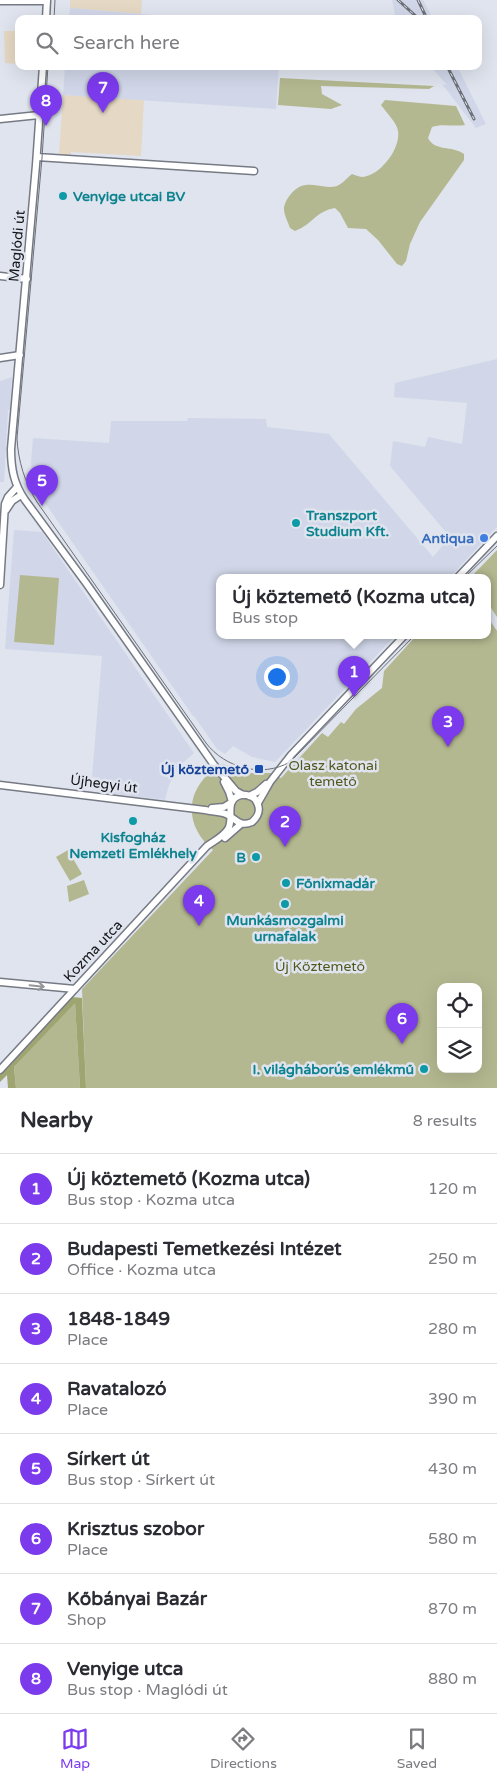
<!DOCTYPE html>
<html lang="en">
<head>
<meta charset="utf-8">
<style>
  body { margin:0; font-family:"Varela Round",sans-serif; background:#f2f2f3; color:#2b2b33 }
  .controls { position:absolute; right:15px; bottom:15px; display:grid; overflow:hidden; border-radius:10px; box-shadow:0 5px 20px #0002 }
  .controls button { width:45px; height:45px; display:grid; place-items:center; padding:0; border:0; border-bottom:1px solid #e1e1e2; background:#fff; color:#2b2b33; font:25px sans-serif }
  .you { position:absolute; left:276px; top:676px; width:18px; height:18px; margin:-12px; border:4px solid #fff; border-radius:50%; background:#1a73e8; box-shadow:0 0 0 8px #1a73e833 }
  .badge { display:grid; place-items:center; width:32px; height:32px; border-radius:50%; background:#7c3aed; color:#fff; font-size:16px; font-weight:700 }
  .pin { position:absolute; translate:-50% -41px; filter:drop-shadow(0 1px 2px #0008) }
  .pin::after { content:''; position:absolute; top:26px; width:18px; height:15px; background:inherit; clip-path:polygon(0 0,100% 0,50% 100%) }
  .popup { position:absolute; left:216px; top:574px; width:275px; height:65px; box-sizing:border-box; display:grid; place-content:center; border-radius:10px; background:#fff; filter:drop-shadow(0 1px 4px #0005); font-size:16px; white-space:nowrap; color:#7c7c81 }
  .popup b { font-size:19px; color:#2b2b33 }
  .popup::after { content:''; position:absolute; left:50%; top:100%; margin-left:-10px; border:10px solid transparent; border-top-color:#fff }
  .list { margin:0; padding:0; list-style:none }
  h2 { display:flex; justify-content:space-between; align-items:center; height:65px; margin:0; padding:0 20px; font-size:21px }
  h2 small { font-size:16px; font-weight:400; color:#7c7c81 }
  .list li { display:grid; grid-template-columns:32px 1fr auto; gap:15px; align-items:center; box-sizing:border-box; height:70px; padding:0 20px; border-top:1px solid #e1e1e2 }
  .list b { display:block; font-size:19px; white-space:nowrap }
  .list p { margin:0; font-size:16px; white-space:nowrap; color:#7c7c81 }
  .list em { font-size:16px; font-style:normal; color:#7c7c81 }
  .icon { flex:none; width:28px; height:28px; fill:none; stroke:currentColor; stroke-width:2; stroke-linecap:round; stroke-linejoin:round }
  .map { position:relative; flex:none; width:497px; height:1088px; overflow:hidden }
  .search { position:absolute; background:#fff; box-shadow:0 5px 20px #0002; left:15px; right:15px; top:15px; height:55px; display:flex; align-items:center; gap:12px; box-sizing:border-box; padding:0 18px; border-radius:10px; color:#7c7c81; font-size:19px }
  .sheet { height:625px; background:#fff }
  nav { display:flex; justify-content:space-around; align-items:center; box-sizing:border-box; height:70px; border-top:1px solid #e1e1e2; background:#fff; font-size:14px; color:#7c7c81 }
  nav a { display:grid; justify-items:center; gap:2px }
  nav .on { color:#7c3aed }
  .map>svg:first-child { display:block }
  .commercial { fill:#e5d8c4 }
  .built { fill:#d1d7e9 }
  .green { fill:#b4b890; fill-rule:evenodd }
  .forest { fill:#9fa571 }
  .lines { fill:none; stroke-linecap:round; stroke-linejoin:round }
  .minor-casing { stroke:#767a84; stroke-width:9 }
  .minor { stroke:#fff; stroke-width:6 }
  .tram { stroke:#6d7077; stroke-width:1 }
  .rail-casing { stroke:#6d7077; stroke-width:3 }
  .rail { stroke:#dfe4ee; stroke-width:1; stroke-dasharray:4; stroke-linecap:butt }
  .oneway { stroke:#959698 }
  .culture-dot { fill:#0f9aa8; stroke:#dfe4ee; stroke-width:2 }
  .shop-dot { fill:#3f7fe0; stroke:#dfe4ee; stroke-width:2 }
  .transit-dot { fill:#1a4fb4; stroke:#dfe4ee; stroke-width:2 }
  .labels { text-anchor:middle; dominant-baseline:central; stroke-width:5; stroke-linejoin:round; paint-order:stroke }
  .culture-label { font-size:14px; font-weight:bold; fill:#0d838f; stroke:#dfe4ee; text-anchor:start }
  .street-label { font-size:14px; fill:#141519; stroke:#dfe4ee }
  .shop-label { font-size:14px; font-weight:bold; fill:#366cbe; stroke:#dfe4ee; text-anchor:end }
  .park-label { font-size:14px; fill:#52571c; stroke:#dfe4ee }
  .transit-label { font-size:14px; font-weight:bold; fill:#164399; stroke:#dfe4ee; text-anchor:end }
</style>
</head>
<body>
<div class="map">
<svg width="497" height="1088" viewBox="0 0 497 1088">
  <rect width="100%" height="100%" fill="#dfe4ee"/>
  <path class="commercial" d="M 70,0 L 142,0 L 141,14 L 70,8 Z
    M 4,31 L 19,31 L 19,64 L 5,63 Z
    M 63,95 L 144,100 L 141,156 L 71,152 L 71,156 L 59,155 Z"/>
  <path class="built" d="M 392,0 L 423,0 L 433,19 L 396,19 Z
    M 70,8 L 141,14 L 204,19 L 69,19 Z
    M 65,66 L 279,66 L 276,109 L 63,95 Z
    M 430,66 L 457,66 L 486,124 L 476,128 L 442,84 L 447,85 Z
    M 497,359 L 497,527 L 449,578 L 220,578 L 220,636 L 395,636 L 275,762 L 252,757 L 233,746 L 225,754 L 217,749 L 194,716 L 193,716 L 43,500 L 33,483 L 31,462 L 33,438 L 109,443 L 111,421 L 187,421 L 188,418 L 266,419 L 267,427 L 329,434 L 433,557 L 450,537 L 390,466 L 393,441 L 425,447 L 428,437 L 462,444 L 467,403 L 394,397 L 395,383 Z
    M 12,377 L 10,410 L 8,410 L 4,482 L 0,482 L 0,381 Z
    M 14,530 L 42,532 L 194,753 L 178,767 L 169,785 L 165,800 L 100,792 L 98,789 L 100,778 L 92,777 L 102,656 L 5,649 Z"/>
  <path class="green" d="M 280,78 L 434,86 L 429,89 L 321,86 L 322,94 L 342,105 L 331,109 L 278,105 Z
    M 385,100 L 456,106 L 465,125 C 455,127 441,123 432,127 L 428,138 C 435,152 452,145 464,154 L 464,160 L 420,222 L 410,244 L 406,261 L 402,266 L 397,264 L 378,240 L 366,229 L 348,228 L 340,213 L 335,208 C 316,211 313,224 295,231 L 290,228 C 288,222 284,215 284,209 C 284,200 296,185 306,185 C 316,184 327,189 337,186 C 342,184 347,178 352,174 C 355,175 360,177 363,177 C 381,175 401,148 398,131 C 397,123 386,112 381,105 Z
    M 497,550 L 497,617 L 488,603 L 488,578 L 470,578 Z
    M 20,575 L 59,578 L 54,645 L 14,642 Z
    M 488,618 L 497,631 L 497,1088 L 86,1088 L 82,989 L 213,850 C 189,830 183,800 207,775 C 211,770 218,767 223,764 L 251,773 L 272,773 L 281,778 L 322,733 L 328,737 L 341,722 L 344,724 L 356,709 L 382,688 L 384,671 L 416,636 L 488,636 ZM 441,987 L 478,987 L 478,1069 L 441,1069 Z
    M 68,850 L 82,874 L 70,881 L 56,857 Z
    M 84,880 L 89,894 L 69,902 L 67,886 Z
    M 75,1002 L 80,1088 L 16,1088 L 14,1067 Z"/>
  <path class="forest" d="M 72,997 L 82,998 L 86,1088 L 80,1088 L 75,1003 L 14,1067 L 16,1088 L 8,1088 L 7,1075 L 0,1082 L 0,1074 Z"/>
  <g class="lines">
    <defs>
      <path id="minor" d="M 0,1 L 47,1
        M 46,19 L 47,0
        M 43,66 L 36,165 L 11,449 C 11,469 14,484 25,500 L 86,583 L 214,765 L 236,791 L 243,795
        M 0,119 L 39,115
        M 37,157 L 254,171
        M 0,276 L 27,279
        M 0,358 L 20,355
        M 6,510 L 12,501 L 21,495
        M 457,578 L 497,536
        M 0,585 L 5,504 L 8,497 L 17,487
        M 224,782 L 229,792 L 232,802
        M 0,785 L 205,810 C 212,812 219,811 226,814 C 236,818 239,828 252,822 C 260,815 261,808 255,799 C 251,796 246,794 241,795 C 223,800 235,818 228,829 C 223,837 214,841 207,846 L 0,1070
        M 249,796 L 257,792 L 266,784
        M 258,803 L 270,782 L 291,755 L 404,636
        M 212,808 L 224,807 L 232,802
        M 225,838 L 241,824
        M 0,982 L 75,989"/>
    </defs>
    <use href="#minor" class="minor-casing"/>
    <use href="#minor" class="minor"/>
    <path class="tram" d="M 54,19 L 55,0
      M 48,66 L 42,158 L 17,438 C 18,461 25,483 37,502 L 206,743 C 225,768 262,778 290,762 L 414,636
      M 464,578 L 497,546"/>
    <defs>
      <path id="rail" d="M 398,0 L 419,19
        M 418,0 L 427,19
        M 447,66 L 474,119"/>
    </defs>
    <use href="#rail" class="rail-casing"/>
    <use href="#rail" class="rail"/>
  </g>
  <defs><path id="oneway-shaft" d="M-6 0H5M1.5-3L5.5 0L1.5 3" fill="none" stroke-width="1.6" stroke-linecap="round" stroke-linejoin="round" transform="scale(1.25)"/></defs>
  <use class="oneway" href="#oneway-shaft" transform="translate(37 986) rotate(6)"/>
  <g class="culture-dot">
    <circle cx="63" cy="196" r="5"/>
    <circle cx="296" cy="523" r="5"/>
    <circle cx="133" cy="821" r="5"/>
    <circle cx="256" cy="857" r="5"/>
    <circle cx="286" cy="883" r="5"/>
    <circle cx="285" cy="904" r="5"/>
    <circle cx="424" cy="1069" r="5"/>
  </g>
  <circle class="shop-dot" cx="484" cy="538" r="5"/>
  <rect class="transit-dot" x="254" y="764" width="10" height="10" rx="2.5"/>
  <g class="labels">
    <g class="culture-label">
      <text x="73" y="196">Venyige utcai BV</text>
      <text x="306" y="515">Transzport<tspan x="306" dy="16">Studium Kft.</tspan></text>
      <text x="133" y="837" text-anchor="middle">Kisfogház<tspan x="133" dy="16">Nemzeti Emlékhely</tspan></text>
      <text x="246" y="857" text-anchor="end">B</text>
      <text x="296" y="883">Főnixmadár</text>
      <text x="285" y="920" text-anchor="middle">Munkásmozgalmi<tspan x="285" dy="16">urnafalak</tspan></text>
      <text x="414" y="1069" text-anchor="end">I. világháborús emlékmű</text>
    </g>
    <g class="street-label">
      <text transform="translate(17 246) rotate(-85)">Maglódi út</text>
      <text transform="translate(104 784) rotate(7)">Újhegyi út</text>
      <text transform="translate(93 951) rotate(-47)">Kozma utca</text>
    </g>
    <g class="shop-label">
      <text x="474" y="538">Antiqua</text>
    </g>
    <g class="park-label">
      <text x="333" y="765">Olasz katonai<tspan x="333" dy="16">temető</tspan></text>
      <text x="320" y="966">Új Köztemető</text>
    </g>
    <g class="transit-label">
      <text x="249" y="769">Új köztemető</text>
    </g>
  </g>
</svg>
<div class="controls">
<button><svg class="icon" aria-label="locate" viewBox="0 0 24 24"><circle cx="12" cy="12" r="6"/><path d="M12 2v4M12 18v4M2 12h4M18 12h4"/></svg></button>
<button><svg class="icon" aria-label="layers" viewBox="0 0 24 24"><path d="M12 4l9 5-9 5-9-5zM3 14l9 5 9-5"/></svg></button>
</div>
<div class="you"></div>
<div class="pin badge" style="left:354px;top:697px">1</div>
<div class="popup"><b>Új köztemető (Kozma utca)</b>Bus stop</div>
<div class="pin badge" style="left:285px;top:847px">2</div>
<div class="pin badge" style="left:448px;top:747px">3</div>
<div class="pin badge" style="left:199px;top:926px">4</div>
<div class="pin badge" style="left:42px;top:506px">5</div>
<div class="pin badge" style="left:402px;top:1044px">6</div>
<div class="pin badge" style="left:103px;top:113px">7</div>
<div class="pin badge" style="left:46px;top:126px">8</div>
<div class="search"><svg class="icon" aria-label="search" viewBox="0 0 24 24"><circle cx="10" cy="10" r="6"/><path d="M15 15l6 6"/></svg>Search here</div>
</div>
<section class="sheet">
<h2>Nearby<small>8 results</small></h2>
<ul class="list">
<li><span class="badge">1</span><div><b>Új köztemető (Kozma utca)</b><p>Bus stop · Kozma utca</p></div><em>120 m</em></li>
<li><span class="badge">2</span><div><b>Budapesti Temetkezési Intézet</b><p>Office · Kozma utca</p></div><em>250 m</em></li>
<li><span class="badge">3</span><div><b>1848-1849</b><p>Place</p></div><em>280 m</em></li>
<li><span class="badge">4</span><div><b>Ravatalozó</b><p>Place</p></div><em>390 m</em></li>
<li><span class="badge">5</span><div><b>Sírkert út</b><p>Bus stop · Sírkert út</p></div><em>430 m</em></li>
<li><span class="badge">6</span><div><b>Krisztus szobor</b><p>Place</p></div><em>580 m</em></li>
<li><span class="badge">7</span><div><b>Kőbányai Bazár</b><p>Shop</p></div><em>870 m</em></li>
<li><span class="badge">8</span><div><b>Venyige utca</b><p>Bus stop · Maglódi út</p></div><em>880 m</em></li>
</ul>
</section>
<nav>
<a class="on"><svg class="icon" aria-label="map" viewBox="0 0 24 24"><path d="M3 6l6-2 6 2 6-2v14l-6 2-6-2-6 2zM9 4v14M15 6v14"/></svg>Map</a>
<a><svg class="icon" aria-label="directions" viewBox="0 0 24 24"><path d="M12 3l9 9-9 9-9-9zM9 14v-3h6M13 9l2 2-2 2"/></svg>Directions</a>
<a><svg class="icon" aria-label="saved" viewBox="0 0 24 24"><path d="M7 4h10v16l-5-4-5 4z"/></svg>Saved</a>
</nav>
</body>
</html>
